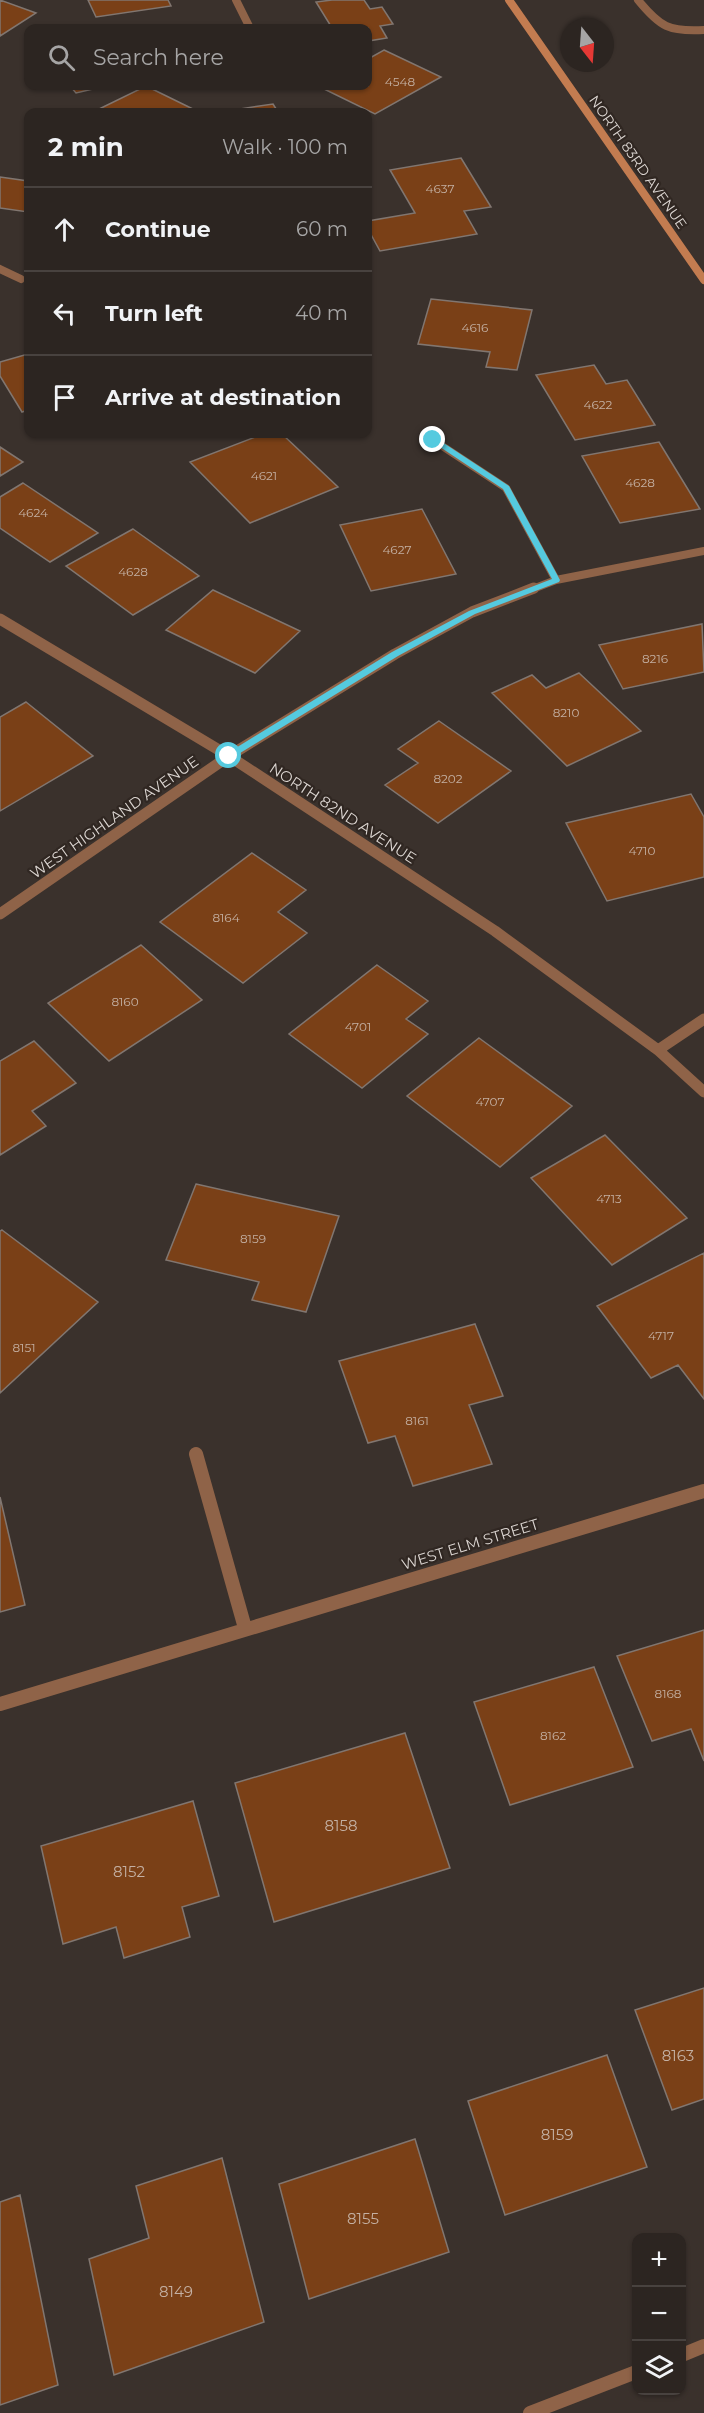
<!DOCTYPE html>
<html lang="en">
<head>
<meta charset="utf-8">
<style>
  body { margin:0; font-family:Montserrat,sans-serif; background:#38312e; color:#f1f3f6 }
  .controls { position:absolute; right:18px; bottom:18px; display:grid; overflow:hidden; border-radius:12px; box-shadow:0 2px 4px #0004 }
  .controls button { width:54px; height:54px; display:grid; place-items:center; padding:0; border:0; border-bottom:2px solid #48423f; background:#2c2521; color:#f1f3f6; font:30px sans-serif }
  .compass { position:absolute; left:560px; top:18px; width:54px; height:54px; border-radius:50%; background:#2c2521; box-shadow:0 2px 4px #0004; rotate:163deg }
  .stop { position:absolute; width:18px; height:18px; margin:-14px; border:4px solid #55cadf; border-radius:50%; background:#fff }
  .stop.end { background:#55cadf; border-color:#fff; box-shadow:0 2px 6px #0008 }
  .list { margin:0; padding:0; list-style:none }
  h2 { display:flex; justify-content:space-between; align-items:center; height:78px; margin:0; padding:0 24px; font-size:26px }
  h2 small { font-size:20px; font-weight:400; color:#a6a5a5 }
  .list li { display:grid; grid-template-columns:39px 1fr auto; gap:18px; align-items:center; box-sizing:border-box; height:84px; padding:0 24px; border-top:2px solid #48423f }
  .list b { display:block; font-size:22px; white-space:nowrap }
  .list em { font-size:20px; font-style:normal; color:#a6a5a5 }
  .icon { flex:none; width:33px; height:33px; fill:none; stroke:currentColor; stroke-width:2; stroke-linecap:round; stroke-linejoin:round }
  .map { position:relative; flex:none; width:704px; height:2413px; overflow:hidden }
  .search { position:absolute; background:#2c2521; box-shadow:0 2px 4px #0004; left:24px; top:24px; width:348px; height:66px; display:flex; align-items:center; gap:15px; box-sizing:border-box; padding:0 21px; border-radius:12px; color:#a6a5a5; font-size:22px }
  .panel { position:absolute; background:#2c2521; box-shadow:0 2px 4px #0004; left:24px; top:108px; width:348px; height:330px; border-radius:12px }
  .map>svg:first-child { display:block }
  .building { fill:#7a4017; stroke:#817670; stroke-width:1.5 }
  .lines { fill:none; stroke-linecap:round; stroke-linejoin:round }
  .minor-far2 { stroke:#8f6348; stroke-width:8 }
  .minor-far1 { stroke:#8f6348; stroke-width:11 }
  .minor { stroke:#8f6348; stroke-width:14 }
  .secondary { stroke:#c37c50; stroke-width:8 }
  .route { fill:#55cadf }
  .labels { text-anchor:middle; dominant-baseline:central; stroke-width:4.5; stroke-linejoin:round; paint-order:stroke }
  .number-label { font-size:12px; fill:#c4b0a3 }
  .far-street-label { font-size:14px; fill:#dcd6d2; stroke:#302722 }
  .street-label { font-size:15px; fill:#dcd6d2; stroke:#302722 }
  .near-number-label { font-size:15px; fill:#c4b0a3 }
</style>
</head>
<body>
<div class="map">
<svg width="704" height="2413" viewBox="0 0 704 2413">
  <rect width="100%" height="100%" fill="#3a312c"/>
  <path class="building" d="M 0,0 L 36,13 L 0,36 Z
    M 88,0 L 168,0 L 171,6 L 96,17 Z
    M 332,0 L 364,0 L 370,9 L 382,7 L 393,24 L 380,26 L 387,38 L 368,41 L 368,28 L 332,28 L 316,2 Z
    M 384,50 L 441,77 L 375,114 L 318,86 L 368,86 L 368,59 Z
    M 70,86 L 106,86 L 76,93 Z
    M 146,86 L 199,112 L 93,112 Z
    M 273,104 L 278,112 L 234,112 L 233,110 Z
    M 461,158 L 491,207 L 464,211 L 477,234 L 380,251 L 368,229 L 368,221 L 415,213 L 390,170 Z
    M 0,177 L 28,181 L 28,212 L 0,208 Z
    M 431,299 L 532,310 L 517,370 L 486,367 L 490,352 L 418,344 Z
    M 28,354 L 28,410 L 22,412 L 0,376 L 0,362 Z
    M 594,365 L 606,384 L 627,380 L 655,425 L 575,440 L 536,375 Z
    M 263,434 L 282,434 L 338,487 L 250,523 L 190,462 Z
    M 659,442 L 700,509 L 620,523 L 582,456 Z
    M 0,447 L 23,462 L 0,476 Z
    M 23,483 L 98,533 L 50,562 L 0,528 L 0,497 Z
    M 422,509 L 456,574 L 371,591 L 340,525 Z
    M 133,529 L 199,576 L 133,615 L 66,566 Z
    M 213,590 L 300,631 L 255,673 L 166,630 Z
    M 702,624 L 704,672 L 623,689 L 599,645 Z
    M 579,673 L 641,731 L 567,766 L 492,693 L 532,675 L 546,688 Z
    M 26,702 L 93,756 L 0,811 L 0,717 Z
    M 439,721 L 511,771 L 438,823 L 385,785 L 418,763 L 398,749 Z
    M 691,794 L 704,817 L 704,877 L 607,901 L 566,823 Z
    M 252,853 L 306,890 L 278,912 L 307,933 L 243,983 L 160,922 Z
    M 141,945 L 202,1000 L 109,1061 L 48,1003 Z
    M 377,965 L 428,1001 L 406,1019 L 428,1034 L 362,1088 L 289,1034 Z
    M 479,1038 L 572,1106 L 500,1167 L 407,1096 Z
    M 34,1041 L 76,1083 L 32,1111 L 46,1126 L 0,1155 L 0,1061 Z
    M 605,1135 L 687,1218 L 612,1265 L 531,1178 Z
    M 196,1184 L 339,1216 L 306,1312 L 252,1300 L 259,1282 L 166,1260 Z
    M 2,1230 L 98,1302 L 0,1393 L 0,1231 Z
    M 704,1253 L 704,1399 L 678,1365 L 651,1378 L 597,1306 Z
    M 475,1324 L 503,1396 L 469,1405 L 492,1464 L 413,1486 L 395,1436 L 368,1443 L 339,1361 Z
    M 0,1497 L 25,1605 L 0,1612 Z
    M 704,1630 L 704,1761 L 691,1729 L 652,1741 L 617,1656 Z
    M 594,1667 L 633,1767 L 510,1805 L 474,1702 Z
    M 405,1733 L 450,1868 L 274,1922 L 235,1783 Z
    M 193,1801 L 219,1896 L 182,1907 L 190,1937 L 124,1958 L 116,1927 L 63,1944 L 41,1846 Z
    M 704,1988 L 704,2099 L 672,2110 L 635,2010 Z
    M 607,2055 L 647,2167 L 505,2215 L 468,2101 Z
    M 415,2139 L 449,2252 L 309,2299 L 279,2184 Z
    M 222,2158 L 264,2322 L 114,2375 L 89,2259 L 149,2238 L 136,2186 Z
    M 20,2195 L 58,2385 L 0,2405 L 0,2202 Z"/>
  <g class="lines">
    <path class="minor-far2" d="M 236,0 L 250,28
      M 638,0 C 660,27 669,32 704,30
      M 0,269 L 21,279
      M 433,440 L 506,488 L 556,580
      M 530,590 L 556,580 L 704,551"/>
    <path class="minor-far1" d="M 0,619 L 229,756 L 495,931 L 658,1050 L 704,1092
      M 0,914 L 229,756 L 395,654 L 472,612 L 534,588
      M 658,1050 L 704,1019"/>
    <path class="minor" d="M 196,1454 L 245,1628
      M 0,1704 L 704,1491
      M 682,2355 L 704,2346
      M 530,2413 L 636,2372"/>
    <path class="secondary" d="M 509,0 L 704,280"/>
  </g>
  <path class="route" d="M 431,438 L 436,438 L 509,486 L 560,580 L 559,582 L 475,614 L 398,656 L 232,758 L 226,758 L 226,754 L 392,652 L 469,611 L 552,579 L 503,489 L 431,441 Z"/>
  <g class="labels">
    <g class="number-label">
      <text x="400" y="81">4548</text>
      <text x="440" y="188">4637</text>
      <text x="475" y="327">4616</text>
      <text x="598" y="404">4622</text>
      <text x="264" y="475">4621</text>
      <text x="640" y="482">4628</text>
      <text x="33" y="512">4624</text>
      <text x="397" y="549">4627</text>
      <text x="133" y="571">4628</text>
      <text x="655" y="658">8216</text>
      <text x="566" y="712">8210</text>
      <text x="448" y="778">8202</text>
      <text x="642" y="850">4710</text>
      <text x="226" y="917">8164</text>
      <text x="125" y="1001">8160</text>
      <text x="358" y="1026">4701</text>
      <text x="490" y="1101">4707</text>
      <text x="609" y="1198">4713</text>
      <text x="253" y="1238">8159</text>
      <text x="661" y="1335">4717</text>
      <text x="24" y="1347">8151</text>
      <text x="417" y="1420">8161</text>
      <text x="668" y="1693">8168</text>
      <text x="553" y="1735">8162</text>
    </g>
    <g class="far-street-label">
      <text transform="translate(638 162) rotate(55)">NORTH 83RD AVENUE</text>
    </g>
    <g class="street-label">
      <text transform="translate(343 813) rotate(33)">NORTH 82ND AVENUE</text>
      <text transform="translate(114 817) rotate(-35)">WEST HIGHLAND AVENUE</text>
      <text transform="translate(470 1544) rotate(-17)">WEST ELM STREET</text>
    </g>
    <g class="near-number-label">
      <text x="341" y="1825">8158</text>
      <text x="129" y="1871">8152</text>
      <text x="678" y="2055">8163</text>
      <text x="557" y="2134">8159</text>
      <text x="363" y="2218">8155</text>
      <text x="176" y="2291">8149</text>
    </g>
  </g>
</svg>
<div class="controls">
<button>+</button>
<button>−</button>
<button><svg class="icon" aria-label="layers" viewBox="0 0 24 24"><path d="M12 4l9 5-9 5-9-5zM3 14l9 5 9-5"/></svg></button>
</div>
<svg class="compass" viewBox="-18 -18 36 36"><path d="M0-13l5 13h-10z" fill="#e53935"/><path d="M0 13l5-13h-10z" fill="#a6a5a5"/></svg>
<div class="stop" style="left:229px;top:756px"></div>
<div class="stop end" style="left:433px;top:440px"></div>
<div class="search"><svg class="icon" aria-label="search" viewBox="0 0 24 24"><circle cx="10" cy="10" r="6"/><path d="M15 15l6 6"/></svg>Search here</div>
<section class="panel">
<h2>2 min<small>Walk · 100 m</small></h2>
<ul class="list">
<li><svg class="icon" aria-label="ahead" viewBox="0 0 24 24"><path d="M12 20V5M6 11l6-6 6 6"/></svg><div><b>Continue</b></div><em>60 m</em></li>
<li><svg class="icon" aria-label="left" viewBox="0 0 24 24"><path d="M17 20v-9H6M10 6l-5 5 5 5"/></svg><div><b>Turn left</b></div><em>40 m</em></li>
<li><svg class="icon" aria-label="arrive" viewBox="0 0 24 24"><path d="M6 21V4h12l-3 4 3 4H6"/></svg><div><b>Arrive at destination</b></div></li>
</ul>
</section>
</div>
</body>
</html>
